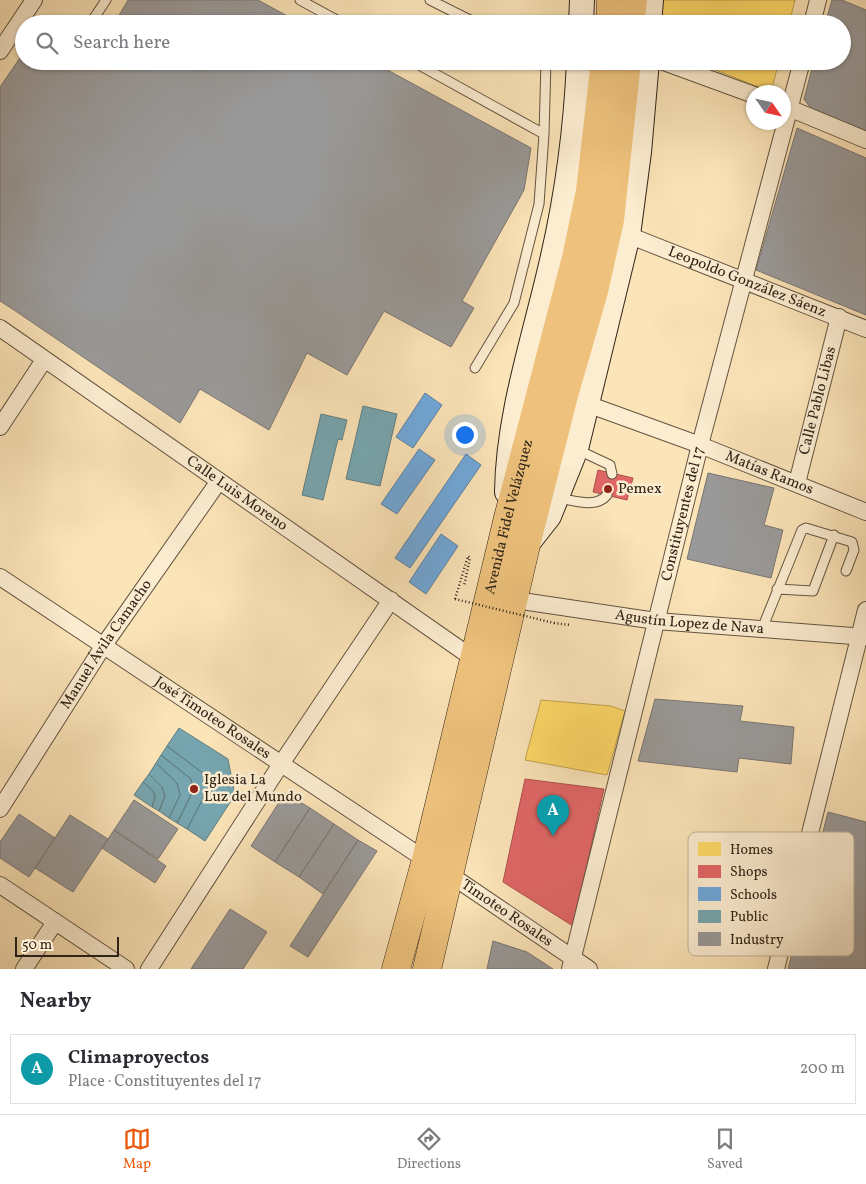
<!DOCTYPE html>
<html lang="en">
<head>
<meta charset="utf-8">
<style>
  body { margin:0; font-family:Vollkorn,serif; background:#f7f7f7; color:#2b2b33 }
  .compass { position:absolute; left:746px; top:85px; width:45px; height:45px; border-radius:50%; background:#fff; box-shadow:0 1px 4px #0004; rotate:124deg }
  .scale { position:absolute; left:15px; bottom:12px; width:104px; box-sizing:border-box; padding-left:5px; border:2px solid #302418; border-top:0; font-size:14px; line-height:18px; white-space:nowrap; color:#302418; -webkit-text-stroke:4px #fcedd1; paint-order:stroke }
  .you { position:absolute; left:464px; top:434px; width:18px; height:18px; margin:-12px; border:4px solid #fff; border-radius:50%; background:#1a73e8; box-shadow:0 0 0 8px #1a73e833 }
  .badge { display:grid; place-items:center; width:32px; height:32px; border-radius:50%; background:#ea580c; color:#fff; font-size:16px; font-weight:700 }
  .pin { position:absolute; translate:-50% -41px; filter:drop-shadow(0 1px 2px #0008) }
  .pin::after { content:''; position:absolute; top:26px; width:18px; height:15px; background:inherit; clip-path:polygon(0 0,100% 0,50% 100%) }
  .list { margin:0; padding:0; list-style:none }
  h2 { display:flex; justify-content:space-between; align-items:center; height:65px; margin:0; padding:0 20px; font-size:21px }
  h2 small { font-size:16px; font-weight:400; color:#7c7c81 }
  .list li { display:grid; grid-template-columns:32px 1fr auto; gap:15px; align-items:center; box-sizing:border-box; height:70px; margin:0 10px 10px; padding:0 10px; border:1px solid #e1e1e2; border-radius:0px }
  .list b { display:block; font-size:19px; white-space:nowrap }
  .list p { margin:0; font-size:16px; white-space:nowrap; color:#7c7c81 }
  .list em { font-size:16px; font-style:normal; color:#7c7c81 }
  .icon { flex:none; width:28px; height:28px; fill:none; stroke:currentColor; stroke-width:2; stroke-linecap:round; stroke-linejoin:round }
  .map { position:relative; flex:none; width:866px; height:969px; overflow:hidden }
  .search { position:absolute; background:#fff; box-shadow:0 1px 4px #0004; left:15px; right:15px; top:15px; height:55px; display:flex; align-items:center; gap:12px; box-sizing:border-box; padding:0 18px; border-radius:28px; color:#7c7c81; font-size:19px }
  .sheet { height:145px; background:#fff }
  nav { display:flex; justify-content:space-around; align-items:center; box-sizing:border-box; height:70px; border-top:1px solid #e1e1e2; background:#fff; font-size:14px; color:#7c7c81 }
  nav a { display:grid; justify-items:center; gap:2px }
  nav .on { color:#ea580c }
  .map>svg:first-child { display:block }
  .homes { fill:#ffd966; stroke:#c1a34f }
  .shops { fill:#e06666; stroke:#ab524f }
  .schools { fill:#6fa8dc; stroke:#5c80a1 }
  .public { fill:#76a5af; stroke:#617e82 }
  .industry { fill:#999; stroke:#7a7672 }
  .lines { fill:none; stroke-linecap:round; stroke-linejoin:round }
  .lane-casing { stroke:#635440; stroke-width:11 }
  .street-casing { stroke:#635440; stroke-width:18 }
  .secondary-casing { stroke:#302418; stroke-width:26 }
  .highway-casing { stroke:#302418; stroke-width:29 }
  .path { stroke:#302418; stroke-width:2.5; stroke-dasharray:1 2.5; stroke-linecap:butt }
  .lane { stroke:#fcedd1; stroke-width:9 }
  .street { stroke:#fcedd1; stroke-width:16 }
  .secondary { stroke:#fcedd1; stroke-width:24 }
  .highway { stroke:#eec27c; stroke-width:28 }
  .path-bridge { stroke:#302418; stroke-width:2.5; stroke-dasharray:1 2.5; stroke-linecap:butt }
  .poi-dot { fill:#8f2418; stroke:#fcedd1; stroke-width:2 }
  .labels { text-anchor:middle; dominant-baseline:central; stroke-width:5; stroke-linejoin:round; paint-order:stroke }
  .street-label { font-size:15px; fill:#302418; stroke:#fcedd1 }
  .poi-label { font-size:15px; fill:#302418; stroke:#fcedd1; text-anchor:start }
  .key { fill:#fcedd1; stroke:#bfb19a; stroke-width:1 }
  .key-label { font-size:14px; fill:#302418 }
</style>
</head>
<body>
<div class="map">
<svg width="866" height="969" viewBox="0 0 866 969">
  <rect width="100%" height="100%" fill="#fbe4b8"/>
  <filter id="stains"><feTurbulence type="fractalNoise" baseFrequency=".004" numOctaves="4"/><feColorMatrix values="0 0 0 0 .2 0 0 0 0 .09 0 0 0 0 .02 0 0 0 .5 -.17"/></filter>
  <radialGradient id="worn" r=".72"><stop offset=".6" stop-color="#630" stop-opacity="0"/><stop offset="1" stop-color="#630" stop-opacity=".3"/></radialGradient>
  <path class="homes" d="M 662,0 L 795,0 L 789,24 L 659,24 Z
    M 693,61 L 779,61 L 771,92 Z
    M 541,700 L 611,706 L 625,711 L 607,775 L 525,760 Z"/>
  <path class="shops" d="M 598,470 L 633,478 L 627,500 L 593,492 Z
    M 525,779 L 604,789 L 573,926 L 503,882 Z"/>
  <path class="schools" d="M 425,393 L 442,405 L 413,448 L 396,437 Z
    M 419,449 L 435,460 L 397,514 L 381,504 Z
    M 466,454 L 481,465 L 410,568 L 395,558 Z
    M 441,534 L 458,546 L 426,594 L 409,582 Z"/>
  <path class="public" d="M 363,406 L 397,414 L 380,486 L 346,479 Z
    M 321,414 L 347,420 L 342,440 L 338,439 L 323,500 L 302,495 Z
    M 179,728 L 228,759 L 235,795 L 205,841 L 187,829 L 208,789 L 204,774 L 167,746 Z
    M 167,746 L 204,774 L 208,789 L 187,829 L 177,823 L 193,791 L 191,779 L 161,755 Z
    M 161,755 L 191,779 L 193,791 L 177,823 L 169,818 L 180,795 L 177,783 L 156,763 Z
    M 156,763 L 177,783 L 180,795 L 169,818 L 159,811 L 165,796 L 162,787 L 149,774 Z
    M 149,774 L 162,787 L 165,796 L 159,811 L 152,807 L 155,797 L 153,791 L 143,782 Z
    M 143,782 L 153,791 L 155,797 L 152,807 L 134,795 Z"/>
  <path class="industry" d="M 128,0 L 258,0 L 302,24 L 114,24 Z
    M 832,0 L 842,0 L 866,10 L 866,131 L 812,110 L 804,99 L 814,61 L 842,61 L 842,24 L 825,24 Z
    M 24,52 L 24,61 L 371,61 L 531,148 L 524,190 L 462,301 L 474,308 L 451,347 L 384,311 L 347,375 L 307,353 L 269,430 L 200,389 L 180,423 L 14,310 L 0,301 L 0,87 Z
    M 797,128 L 866,158 L 866,315 L 756,270 Z
    M 708,473 L 774,488 L 764,525 L 783,530 L 771,578 L 687,559 Z
    M 655,699 L 743,706 L 740,721 L 794,727 L 791,764 L 739,758 L 737,772 L 638,761 Z
    M 285,793 L 310,808 L 275,862 L 251,846 Z
    M 134,800 L 178,829 L 158,859 L 114,830 Z
    M 310,808 L 334,824 L 299,877 L 275,862 Z
    M 828,812 L 866,822 L 866,969 L 788,969 Z
    M 19,814 L 55,838 L 29,877 L 0,858 L 0,842 Z
    M 70,815 L 108,839 L 73,892 L 35,868 Z
    M 334,824 L 358,840 L 323,894 L 299,877 Z
    M 114,830 L 166,866 L 155,883 L 102,848 Z
    M 358,840 L 377,851 L 308,957 L 290,946 Z
    M 230,909 L 267,932 L 243,969 L 191,969 Z
    M 493,941 L 527,952 L 553,969 L 487,969 Z"/>
  <g class="lines">
    <defs>
      <path id="lane" d="M 300,0 L 344,24
        M 430,0 L 478,24
        M 90,24 L 106,0
        M 412,61 L 544,134
        M 475,368 L 514,303 L 539,204 L 544,134 L 546,61
        M 578,450 L 610,465 L 612,474
        M 558,498 C 573,500 596,509 607,495
        M 777,589 L 813,591 L 834,535
        M 762,629 L 802,530 L 806,528 L 852,542 L 854,550 L 846,571"/>
      <g id="street">
        <path d="M 812,24 L 818,0"/>
        <path d="M 0,51 L 34,0"/>
        <path d="M 661,61 L 754,95"/>
        <path d="M 784,106 L 866,140"/>
        <path id="s1" d="M 628,235 L 866,329"/>
        <path id="s2" d="M 0,328 L 474,659"/>
        <path id="s3" d="M 587,404 L 700,445 L 866,512"/>
        <path d="M 0,427 L 44,360"/>
        <path id="s4" d="M 797,483 L 839,317"/>
        <path id="s5" d="M 0,577 L 426,860"/>
        <path id="s6" d="M 515,600 L 656,621 L 866,637"/>
        <path id="s7" d="M 0,809 L 104,645 L 219,481"/>
        <path id="s8" d="M 449,874 L 589,969"/>
        <path d="M 0,885 L 126,969"/>
        <path d="M 24,969 L 55,922"/>
        <path d="M 149,969 L 281,764 L 391,600"/>
        <path id="s9" d="M 570,969 L 700,445 L 802,61"/>
        <path d="M 776,969 L 866,610"/>
      </g>
      <path id="secondary" d="M 581,24 L 582,0
        M 649,24 L 651,0
        M 507,492 C 508,415 534,339 551,265 C 567,197 576,130 579,61
        M 527,544 L 549,516 L 576,449 L 628,235 L 639,152 L 647,61"/>
      <g id="highway">
        <path d="M 610,24 L 611,0"/>
        <path d="M 630,24 L 633,0"/>
        <path id="s10" d="M 396,969 L 426,860 L 508,518 L 576,258 L 590,191 L 605,61"/>
        <path d="M 427,969 L 526,545 L 564,395 L 594,291 L 610,220 L 627,61"/>
      </g>
    </defs>
    <use href="#lane" class="lane-casing"/>
    <use href="#street" class="street-casing"/>
    <use href="#secondary" class="secondary-casing"/>
    <use href="#highway" class="highway-casing"/>
    <path class="path" d="M 455,599 L 468,556 L 470,558 L 464,586
      M 554,623 L 570,625"/>
    <use href="#lane" class="lane"/>
    <use href="#street" class="street"/>
    <use href="#secondary" class="secondary"/>
    <use href="#highway" class="highway"/>
    <path class="path-bridge" d="M 455,599 L 554,623"/>
  </g>
  <g class="poi-dot">
    <circle cx="608" cy="489" r="5"/>
    <circle cx="194" cy="789" r="5"/>
  </g>
  <g class="labels">
    <g class="street-label">
      <text stroke="none"><textPath href="#s1" startOffset="128">Leopoldo González Sáenz</textPath></text>
      <text stroke="none"><textPath href="#s4" startOffset="85">Calle Pablo Libas</textPath></text>
      <text stroke="none"><textPath href="#s3" startOffset="195">Matías Ramos</textPath></text>
      <text stroke="none"><textPath href="#s2" startOffset="289">Calle Luis Moreno</textPath></text>
      <text stroke="none"><textPath href="#s9" startOffset="469">Constituyentes del 17</textPath></text>
      <text stroke="none"><textPath href="#s10" startOffset="466">Avenida Fidel Velázquez</textPath></text>
      <text stroke="none"><textPath href="#s6" startOffset="176">Agustín Lopez de Nava</textPath></text>
      <text stroke="none"><textPath href="#s7" startOffset="196">Manuel Ávila Camacho</textPath></text>
      <text stroke="none"><textPath href="#s5" startOffset="255">José Timoteo Rosales</textPath></text>
      <text stroke="none"><textPath href="#s8" startOffset="70">Timoteo Rosales</textPath></text>
    </g>
    <g class="poi-label">
      <text x="618" y="489">Pemex</text>
      <text x="204" y="780">Iglesia La<tspan x="204" dy="17">Luz del Mundo</tspan></text>
    </g>
  </g>
  <rect x="688" y="832" width="166" height="124" rx="8" class="key"/>
  <rect x="698" y="842" width="23" height="14" fill="#ffd966"/>
  <rect x="698" y="865" width="23" height="13" fill="#e06666"/>
  <rect x="698" y="887" width="23" height="14" fill="#6fa8dc"/>
  <rect x="698" y="910" width="23" height="13" fill="#76a5af"/>
  <rect x="698" y="932" width="23" height="14" fill="#999"/>
  <g class="key-label">
    <text x="730" y="854">Homes</text>
    <text x="730" y="876">Shops</text>
    <text x="730" y="899">Schools</text>
    <text x="730" y="921">Public</text>
    <text x="730" y="944">Industry</text>
  </g>
  <rect width="100%" height="100%" filter="url(#stains)"/>
  <rect width="100%" height="100%" fill="url(#worn)"/>
</svg>
<svg class="compass" viewBox="-18 -18 36 36"><path d="M0-13l5 13h-10z" fill="#e53935"/><path d="M0 13l5-13h-10z" fill="#7c7c81"/></svg>
<div class="scale">50 m</div>
<div class="you"></div>
<div class="pin badge" style="left:553px;top:836px;background:#0f9aa8">A</div>
<div class="search"><svg class="icon" aria-label="search" viewBox="0 0 24 24"><circle cx="10" cy="10" r="6"/><path d="M15 15l6 6"/></svg>Search here</div>
</div>
<section class="sheet">
<h2>Nearby<small></small></h2>
<ul class="list">
<li><span class="badge" style="background:#0f9aa8">A</span><div><b>Climaproyectos</b><p>Place · Constituyentes del 17</p></div><em>200 m</em></li>
</ul>
</section>
<nav>
<a class="on"><svg class="icon" aria-label="map" viewBox="0 0 24 24"><path d="M3 6l6-2 6 2 6-2v14l-6 2-6-2-6 2zM9 4v14M15 6v14"/></svg>Map</a>
<a><svg class="icon" aria-label="directions" viewBox="0 0 24 24"><path d="M12 3l9 9-9 9-9-9zM9 14v-3h6M13 9l2 2-2 2"/></svg>Directions</a>
<a><svg class="icon" aria-label="saved" viewBox="0 0 24 24"><path d="M7 4h10v16l-5-4-5 4z"/></svg>Saved</a>
</nav>
</body>
</html>
